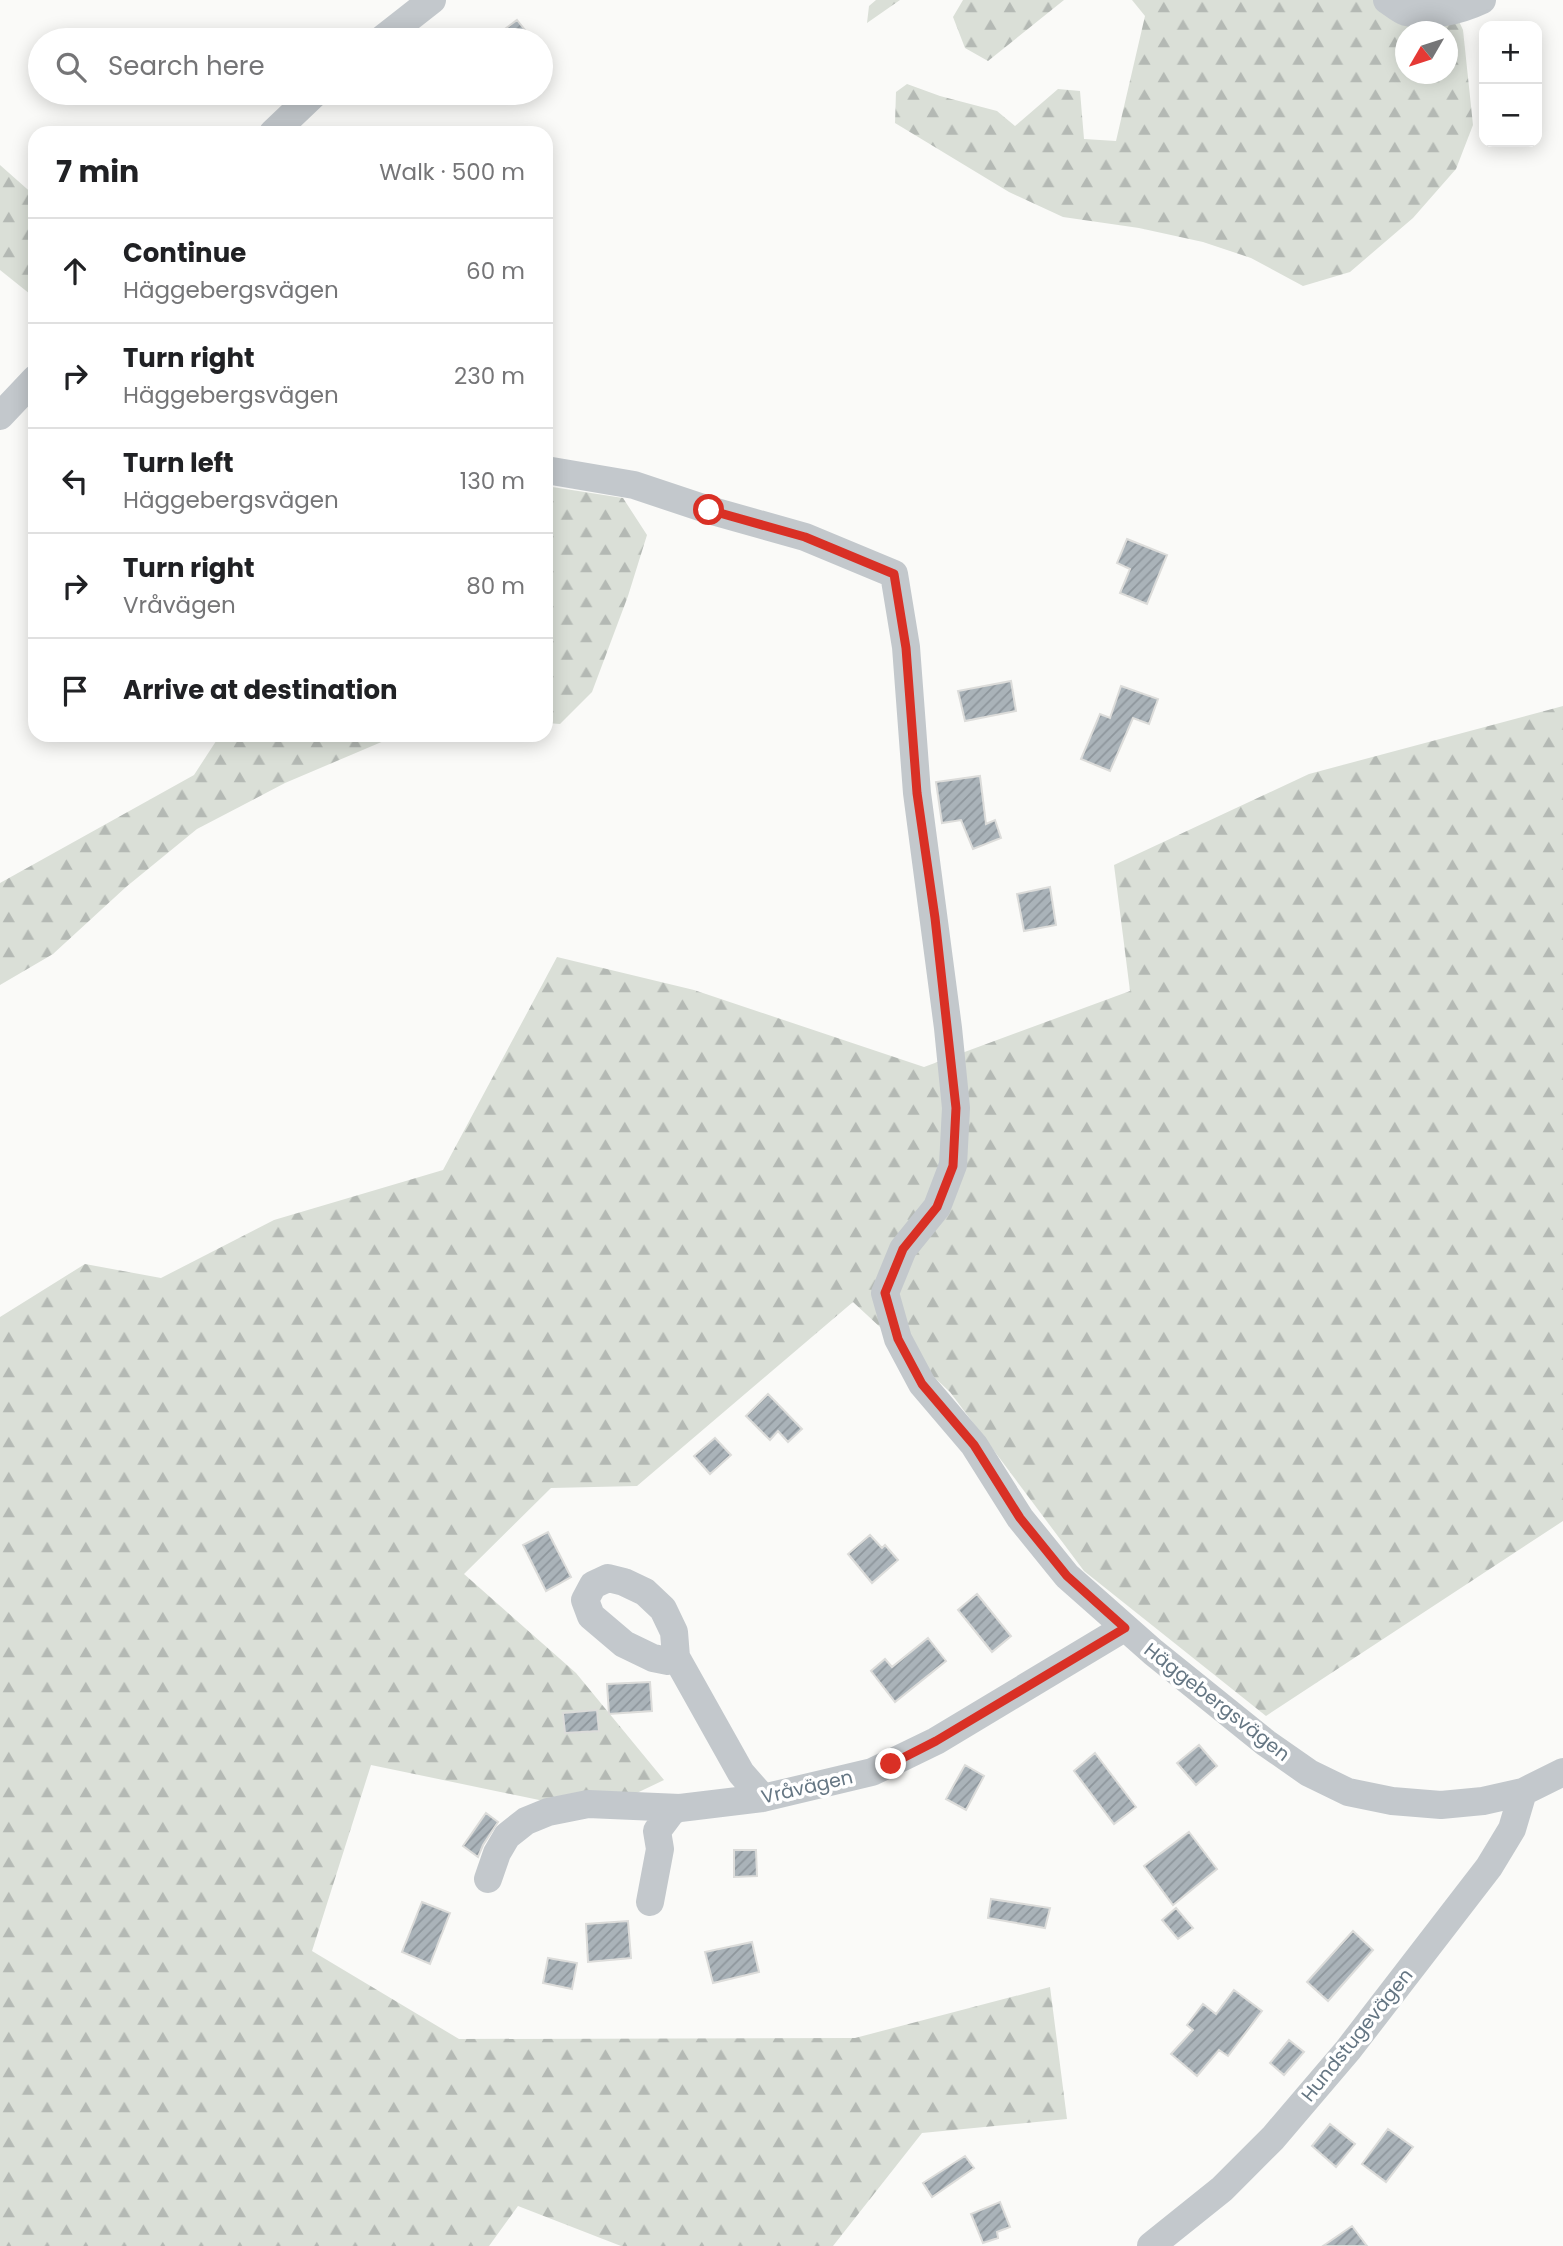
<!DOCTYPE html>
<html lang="en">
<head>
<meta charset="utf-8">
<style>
  body { margin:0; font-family:Poppins,sans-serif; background:#f6f6f6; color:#202124 }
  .controls { position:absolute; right:21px; top:21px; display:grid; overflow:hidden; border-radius:14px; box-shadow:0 4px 18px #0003 }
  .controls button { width:63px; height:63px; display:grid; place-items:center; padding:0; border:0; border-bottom:2px solid #e0e0e0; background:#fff; color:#202124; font:35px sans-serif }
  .compass { position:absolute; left:1395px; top:21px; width:63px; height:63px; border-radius:50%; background:#fff; box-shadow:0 4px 18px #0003; rotate:231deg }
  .stop { position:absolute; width:21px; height:21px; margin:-16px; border:5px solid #d93025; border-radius:50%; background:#fff }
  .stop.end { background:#d93025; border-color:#fff; box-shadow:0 2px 7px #0008 }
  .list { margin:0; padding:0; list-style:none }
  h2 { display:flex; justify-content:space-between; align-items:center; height:91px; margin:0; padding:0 28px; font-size:30px }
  h2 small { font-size:23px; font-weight:400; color:#757577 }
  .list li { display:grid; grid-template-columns:46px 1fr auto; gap:21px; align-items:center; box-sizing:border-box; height:105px; padding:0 28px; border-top:2px solid #e0e0e0 }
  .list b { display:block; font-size:26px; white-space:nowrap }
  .list p { margin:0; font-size:23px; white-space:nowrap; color:#757577 }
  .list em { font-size:23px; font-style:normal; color:#757577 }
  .icon { flex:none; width:38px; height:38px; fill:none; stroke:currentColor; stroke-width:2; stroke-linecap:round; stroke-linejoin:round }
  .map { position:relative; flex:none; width:1563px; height:2246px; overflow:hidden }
  .search { position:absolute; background:#fff; box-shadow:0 4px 18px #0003; left:28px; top:28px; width:525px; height:77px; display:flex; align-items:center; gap:18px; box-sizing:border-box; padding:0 24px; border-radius:38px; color:#757577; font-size:26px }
  .panel { position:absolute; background:#fff; box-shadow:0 4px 18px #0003; left:28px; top:126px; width:525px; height:616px; border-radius:21px }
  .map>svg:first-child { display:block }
  .forest { fill:url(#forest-firs); fill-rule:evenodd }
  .building { fill:url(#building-hatch); stroke:#dcdcda; stroke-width:2 }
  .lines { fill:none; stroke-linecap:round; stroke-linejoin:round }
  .minor { stroke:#c3c8cc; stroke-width:28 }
  .route { stroke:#d93025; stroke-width:9 }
  .labels { text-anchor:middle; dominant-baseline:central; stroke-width:7; stroke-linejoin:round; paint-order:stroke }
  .street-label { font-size:19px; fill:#657683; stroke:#fff }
</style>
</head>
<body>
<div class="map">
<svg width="1563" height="2246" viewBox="0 0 1563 2246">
  <defs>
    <pattern id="forest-firs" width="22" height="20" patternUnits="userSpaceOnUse" patternTransform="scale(1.75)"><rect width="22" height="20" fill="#dadfd7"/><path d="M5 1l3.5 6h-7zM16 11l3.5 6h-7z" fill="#b4b9b4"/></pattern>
    <pattern id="building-hatch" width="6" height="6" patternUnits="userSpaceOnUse" patternTransform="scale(1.75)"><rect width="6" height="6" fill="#aab3b9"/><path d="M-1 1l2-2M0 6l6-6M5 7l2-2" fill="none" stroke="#8e969c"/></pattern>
  </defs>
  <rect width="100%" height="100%" fill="#fafaf8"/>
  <path class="forest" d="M 876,0 L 900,0 L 867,23 L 869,6 Z
    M 963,0 L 1064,0 L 988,61 L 965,48 L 953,17 Z
    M 1132,0 L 1449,0 L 1463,30 L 1473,125 L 1456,169 L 1413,218 L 1350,272 L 1303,286 L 1251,258 L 1203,242 L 1139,228 L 1063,217 L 1009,192 L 895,123 L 896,92 L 907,84 L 940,96 L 997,111 L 1015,126 L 1058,89 L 1080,91 L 1084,139 L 1116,141 L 1145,16 ZM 1406,32 L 1448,32 L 1448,74 L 1406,74 Z
    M 0,165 L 35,196 L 35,298 L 0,270 Z
    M 546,486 L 623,498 L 647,535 L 628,596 L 592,692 L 560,724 L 546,723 Z
    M 1563,706 L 1563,1521 L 1266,1716 L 1084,1571 L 950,1392 L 853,1302 L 637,1486 L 551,1488 L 464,1574 L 576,1673 L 664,1780 L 597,1812 L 371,1765 L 312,1951 L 459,2039 L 855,2038 L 1050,1987 L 1067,2119 L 922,2133 L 833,2246 L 621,2246 L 518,2206 L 489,2246 L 0,2246 L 0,1317 L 85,1264 L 161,1278 L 274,1220 L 443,1170 L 557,957 L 694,990 L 924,1067 L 1130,991 L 1114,865 L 1309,774 Z
    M 220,735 L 398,735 L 285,783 L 197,829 L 126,887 L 53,954 L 0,985 L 0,883 L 194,775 Z"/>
  <path class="building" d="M 517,20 L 533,40 L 490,40 Z
    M 1127,539 L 1167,555 L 1147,604 L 1120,593 L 1130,569 L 1117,563 Z
    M 1011,681 L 1016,711 L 965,721 L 958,691 Z
    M 1121,686 L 1158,699 L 1149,724 L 1133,718 L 1110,771 L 1081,759 L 1100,714 L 1110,718 Z
    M 980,776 L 986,824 L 995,820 L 1001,838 L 973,849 L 961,820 L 942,823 L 936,782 Z
    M 1050,887 L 1056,925 L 1024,931 L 1017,894 Z
    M 768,1394 L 802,1429 L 788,1442 L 778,1431 L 770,1440 L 746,1416 Z
    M 715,1438 L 731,1455 L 710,1474 L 694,1456 Z
    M 548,1532 L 571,1577 L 546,1591 L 523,1545 Z
    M 870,1535 L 882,1548 L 885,1545 L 898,1560 L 872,1583 L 848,1554 Z
    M 977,1594 L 1011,1636 L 992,1652 L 958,1610 Z
    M 928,1638 L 946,1661 L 895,1702 L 871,1671 L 885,1659 L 892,1667 Z
    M 650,1682 L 652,1711 L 609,1714 L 607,1684 Z
    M 597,1710 L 599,1731 L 565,1733 L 563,1713 Z
    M 1199,1745 L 1217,1766 L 1196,1785 L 1177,1763 Z
    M 1095,1753 L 1136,1807 L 1114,1824 L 1074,1771 Z
    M 965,1765 L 984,1776 L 966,1810 L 946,1799 Z
    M 486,1813 L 498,1822 L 483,1845 L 478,1857 L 463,1846 Z
    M 1189,1832 L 1217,1869 L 1173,1905 L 1144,1866 Z
    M 734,1850 L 756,1850 L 757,1876 L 734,1877 Z
    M 991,1899 L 1050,1908 L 1045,1928 L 988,1918 Z
    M 422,1902 L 450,1913 L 430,1964 L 402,1952 Z
    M 1176,1908 L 1193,1928 L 1178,1939 L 1162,1920 Z
    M 628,1921 L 631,1958 L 588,1962 L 586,1924 Z
    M 1353,1931 L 1373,1950 L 1328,2001 L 1307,1982 Z
    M 752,1942 L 759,1972 L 713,1983 L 705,1952 Z
    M 548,1958 L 577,1963 L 572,1989 L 543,1983 Z
    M 1234,1990 L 1262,2011 L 1228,2056 L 1219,2050 L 1197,2076 L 1171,2054 L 1193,2030 L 1187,2025 L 1203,2004 L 1216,2014 Z
    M 1289,2040 L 1304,2052 L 1284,2075 L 1270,2063 Z
    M 1330,2124 L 1355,2144 L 1336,2167 L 1312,2146 Z
    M 1388,2129 L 1413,2147 L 1386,2182 L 1362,2164 Z
    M 965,2156 L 974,2168 L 932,2197 L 923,2183 Z
    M 1000,2202 L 1010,2227 L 997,2232 L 998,2238 L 983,2243 L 971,2214 Z
    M 1352,2226 L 1367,2246 L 1323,2246 Z"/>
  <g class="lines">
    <path class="minor" d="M 1387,0 C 1393,4 1400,10 1406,12 C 1429,18 1461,10 1482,0
      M 381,40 L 432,0
      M 273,133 L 315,93
      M 0,416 L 35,379
      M 546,470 L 634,485 L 709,510 L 805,537 L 894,574 L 906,647 L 917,793 L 948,1028 L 956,1108 L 953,1165 L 937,1207 L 903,1249 L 885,1293 L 898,1339 L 922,1384 L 974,1445 L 1020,1518 L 1067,1576 L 1153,1652 L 1266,1743 L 1309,1773 L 1348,1792 L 1392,1801 L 1441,1805 L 1483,1801 L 1523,1792 L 1563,1772
      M 676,1657 L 668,1661 L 653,1658 L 624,1644 L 591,1616 L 585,1600 L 593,1585 L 608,1578 L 624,1582 L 645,1592 L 663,1609 L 674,1632 L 676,1657 L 741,1773 L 763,1798
      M 488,1879 L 497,1853 L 507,1836 L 526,1821 L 548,1812 L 588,1804 L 680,1808 L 763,1798 L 872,1772 L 936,1741 L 1124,1628
      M 650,1902 L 660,1849 L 657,1831 L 672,1811 L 680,1808
      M 1151,2246 L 1222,2189 L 1273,2138 L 1348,2050 L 1489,1867 L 1512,1829 L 1523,1792"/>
  </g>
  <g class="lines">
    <path class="route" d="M 709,510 L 805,537 L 894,574 L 906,648 L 917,793 L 935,918 L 956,1108 L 953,1166 L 937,1207 L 903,1249 L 885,1293 L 898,1339 L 922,1384 L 974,1445 L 1020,1518 L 1067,1576 L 1125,1628 L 936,1741 L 891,1764"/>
  </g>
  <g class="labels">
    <g class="street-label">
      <text transform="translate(1217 1702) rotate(38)">Häggebergsvägen</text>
      <text transform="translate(807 1787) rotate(-13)">Vråvägen</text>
      <text transform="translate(1357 2035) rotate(-51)">Hundstugevägen</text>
    </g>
  </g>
</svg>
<div class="controls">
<button>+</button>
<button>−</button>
</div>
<svg class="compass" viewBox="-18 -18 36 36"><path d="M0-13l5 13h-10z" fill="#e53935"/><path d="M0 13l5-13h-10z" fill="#757577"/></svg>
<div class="stop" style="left:709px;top:510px"></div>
<div class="stop end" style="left:891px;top:1764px"></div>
<div class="search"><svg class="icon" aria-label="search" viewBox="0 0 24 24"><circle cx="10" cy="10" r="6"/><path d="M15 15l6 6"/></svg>Search here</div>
<section class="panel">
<h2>7 min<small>Walk · 500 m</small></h2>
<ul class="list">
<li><svg class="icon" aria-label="ahead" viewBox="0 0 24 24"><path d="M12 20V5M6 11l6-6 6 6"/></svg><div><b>Continue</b><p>Häggebergsvägen</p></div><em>60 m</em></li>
<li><svg class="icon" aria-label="right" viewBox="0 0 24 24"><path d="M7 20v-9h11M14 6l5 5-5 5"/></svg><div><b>Turn right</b><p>Häggebergsvägen</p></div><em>230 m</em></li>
<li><svg class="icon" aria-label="left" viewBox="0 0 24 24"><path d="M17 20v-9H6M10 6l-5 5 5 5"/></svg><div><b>Turn left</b><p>Häggebergsvägen</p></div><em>130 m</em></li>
<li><svg class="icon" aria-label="right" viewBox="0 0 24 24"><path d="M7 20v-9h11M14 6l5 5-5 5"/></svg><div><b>Turn right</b><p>Vråvägen</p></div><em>80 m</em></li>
<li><svg class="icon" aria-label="arrive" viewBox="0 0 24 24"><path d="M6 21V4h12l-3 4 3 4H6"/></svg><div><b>Arrive at destination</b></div></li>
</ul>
</section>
</div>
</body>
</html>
